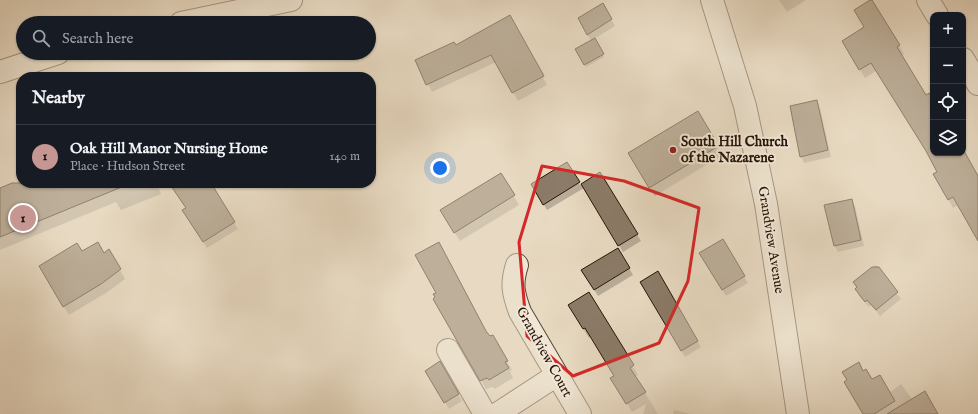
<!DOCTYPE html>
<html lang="en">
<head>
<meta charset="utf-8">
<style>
  body { margin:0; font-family:"IM FELL English",serif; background:#20242c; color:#f1f3f6 }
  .controls { position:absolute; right:12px; top:12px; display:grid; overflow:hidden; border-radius:8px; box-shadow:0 1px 3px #0004 }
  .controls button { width:36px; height:36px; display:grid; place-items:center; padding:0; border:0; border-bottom:1px solid #363941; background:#171b24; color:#f1f3f6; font:20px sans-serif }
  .you { position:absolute; left:440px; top:168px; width:14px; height:14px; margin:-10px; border:3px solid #fff; border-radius:50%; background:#1a73e8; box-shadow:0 0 0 6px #1a73e833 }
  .badge { display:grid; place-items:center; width:26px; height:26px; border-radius:50%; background:#c59692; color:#111; font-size:13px; font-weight:700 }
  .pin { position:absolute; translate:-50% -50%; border:2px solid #fff; box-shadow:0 1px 4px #0006 }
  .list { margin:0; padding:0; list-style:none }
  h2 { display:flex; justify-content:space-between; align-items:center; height:52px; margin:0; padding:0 16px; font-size:17px }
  h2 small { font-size:13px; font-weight:400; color:#9ea1a6 }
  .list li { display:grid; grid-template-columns:26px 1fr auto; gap:12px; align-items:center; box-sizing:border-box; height:64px; padding:0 16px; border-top:1px solid #363941 }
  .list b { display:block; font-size:15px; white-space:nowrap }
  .list p { margin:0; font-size:13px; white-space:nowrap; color:#9ea1a6 }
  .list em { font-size:13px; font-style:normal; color:#9ea1a6 }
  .icon { flex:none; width:22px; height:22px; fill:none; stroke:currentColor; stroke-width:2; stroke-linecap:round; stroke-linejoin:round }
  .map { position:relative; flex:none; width:978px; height:414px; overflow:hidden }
  .search { position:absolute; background:#171b24; box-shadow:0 1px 3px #0004; left:16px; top:16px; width:360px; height:44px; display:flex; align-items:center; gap:10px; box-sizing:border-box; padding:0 14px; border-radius:22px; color:#9ea1a6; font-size:15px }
  .panel { position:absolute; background:#171b24; box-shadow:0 1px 3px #0004; left:16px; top:72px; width:360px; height:116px; border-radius:16px }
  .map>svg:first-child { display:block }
  .shadow { fill:#0003 }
  .building { fill:#8b7b68; stroke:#271406 }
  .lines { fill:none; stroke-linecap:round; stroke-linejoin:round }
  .minor-casing { stroke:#574635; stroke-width:24 }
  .tertiary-casing { stroke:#574635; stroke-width:24 }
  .minor { stroke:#f0e7d7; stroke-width:22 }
  .tertiary { stroke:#f0e7d7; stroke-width:22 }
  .marked { fill:none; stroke:#d62828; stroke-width:3; stroke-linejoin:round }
  .poi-dot { fill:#8f2418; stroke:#f0e7d7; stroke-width:1.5 }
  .labels { text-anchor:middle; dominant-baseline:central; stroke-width:4; stroke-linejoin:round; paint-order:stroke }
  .poi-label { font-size:14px; font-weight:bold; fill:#271406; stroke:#f0e7d7; text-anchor:start }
  .street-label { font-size:14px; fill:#271406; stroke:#f0e7d7 }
</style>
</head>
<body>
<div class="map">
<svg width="978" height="414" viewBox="0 0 978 414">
  <rect width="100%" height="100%" fill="#e8dac2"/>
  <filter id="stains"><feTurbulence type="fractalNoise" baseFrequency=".005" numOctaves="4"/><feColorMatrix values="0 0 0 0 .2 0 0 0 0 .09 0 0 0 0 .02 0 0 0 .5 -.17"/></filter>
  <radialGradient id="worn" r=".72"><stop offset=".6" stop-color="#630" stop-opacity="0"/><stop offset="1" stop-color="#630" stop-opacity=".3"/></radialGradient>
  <path class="shadow" d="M 779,0 L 806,0 L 787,12 Z
    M 603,5 L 615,26 L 594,39 L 604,57 L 586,67 L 576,49 L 591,41 L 579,19 Z
    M 510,17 L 547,85 L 518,101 L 496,62 L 432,92 L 416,60 L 456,47 Z
    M 899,45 L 904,54 L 901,56 L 926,96 L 933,102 L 933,153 L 963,153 L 963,148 L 978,178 L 978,239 L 959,205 L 953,208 L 935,174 L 938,172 L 929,154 L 876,71 L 865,78 L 848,50 Z
    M 816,101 L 820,108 L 831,157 L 804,163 L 801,156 Z
    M 698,113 L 719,147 L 717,149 L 721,156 L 655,196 L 629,154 Z
    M 567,163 L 580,185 L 600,174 L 641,241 L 623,252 L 584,188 L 547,210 L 532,185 Z
    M 501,174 L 519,205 L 460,241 L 441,211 Z
    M 21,181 L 21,183 L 157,183 L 161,194 L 121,210 L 116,202 L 0,250 L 0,189 Z
    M 215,191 L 238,229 L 207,248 L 184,210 Z
    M 851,200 L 855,206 L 864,246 L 838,252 L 835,246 Z
    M 723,240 L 748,283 L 726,296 L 700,254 Z
    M 618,249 L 633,275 L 598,296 L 583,271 Z
    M 109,251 L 125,279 L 106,293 L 69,315 L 40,267 L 81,253 L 104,254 Z
    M 876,265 L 901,299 L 880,316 L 871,305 L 869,307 L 859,296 L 854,283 Z
    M 657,273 L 701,347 L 685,357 L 641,282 Z
    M 589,293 L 638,375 L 635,377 L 658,414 L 643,414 L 646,404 L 632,412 L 617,388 L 615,377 L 591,336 L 589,338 L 574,314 Z
    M 434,299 L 486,333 L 503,355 L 512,370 L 510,371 L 513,378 L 495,389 L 493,387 L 486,389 Z
    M 440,363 L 462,401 L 449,409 L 428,375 Z
    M 863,372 L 871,381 L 889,393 L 901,384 L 912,399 L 937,414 L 895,414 L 893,410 L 887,414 L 864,414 Z
    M 674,410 L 690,414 L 673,414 Z"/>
  <path class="building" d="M 870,0 L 872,0 L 900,45 L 897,47 L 926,95 L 929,93 L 933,100 L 933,153 L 963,153 L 963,149 L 978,176 L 978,241 L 953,197 L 948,200 L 933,174 L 937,172 L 926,151 L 871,63 L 859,70 L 842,41 L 864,27 L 854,10 Z
    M 603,3 L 612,19 L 587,35 L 578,18 Z
    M 510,15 L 544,76 L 512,93 L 491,55 L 426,85 L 415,60 L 454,42 L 456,45 Z
    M 595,38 L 604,54 L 584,65 L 575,49 Z
    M 817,100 L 828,150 L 800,157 L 790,106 Z
    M 698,111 L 714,138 L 712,139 L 717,147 L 649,188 L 628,153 Z
    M 567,162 L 580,182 L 543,205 L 531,184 Z
    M 600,172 L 638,234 L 618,246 L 581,184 Z
    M 501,173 L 515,195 L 454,233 L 440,210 Z
    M 12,183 L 129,183 L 129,184 L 0,237 L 0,188 Z
    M 169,183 L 211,183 L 235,222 L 203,242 L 182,210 L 186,208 Z
    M 852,199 L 861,240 L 834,246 L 824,205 Z
    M 723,239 L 745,276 L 722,290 L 699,253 Z
    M 98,242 L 104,253 L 109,249 L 121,269 L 101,284 L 63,307 L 39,266 L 77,243 L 82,251 Z
    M 439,242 L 486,331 L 490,336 L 493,335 L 508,361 L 505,362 L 509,368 L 489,380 L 487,378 L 480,381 L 433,299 L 435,297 L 433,294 L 436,293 L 415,255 Z
    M 618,248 L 630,268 L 594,290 L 581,270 Z
    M 872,267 L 879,267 L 898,292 L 876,310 L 867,300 L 865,302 L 855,289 L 857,287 L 853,282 Z
    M 658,271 L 698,341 L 681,351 L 640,282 Z
    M 589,292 L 634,365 L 630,368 L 646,392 L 626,404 L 610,378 L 614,376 L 585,328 L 583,329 L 568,305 Z
    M 440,361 L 459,394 L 444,403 L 425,371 Z
    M 859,362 L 863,371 L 866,369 L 872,379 L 880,375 L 895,401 L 874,414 L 863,414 L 844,382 L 847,380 L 842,372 Z
    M 925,391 L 938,414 L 887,414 Z"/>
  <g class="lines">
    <defs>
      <path id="minor" d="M 712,0 L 745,106 L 766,204 L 798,414
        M 928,0 L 937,15
        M 963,59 L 978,84
        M 517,265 C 511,284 513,293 520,312 L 580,414
        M 448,350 L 485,414
        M 497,414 L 557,375"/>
      <path id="tertiary" d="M 181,23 L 291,0
        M 0,72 L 58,53"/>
    </defs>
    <use href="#minor" class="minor-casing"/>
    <use href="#tertiary" class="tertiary-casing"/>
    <use href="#minor" class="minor"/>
    <use href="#tertiary" class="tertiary"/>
  </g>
  <path d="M0 0H978V414H0ZM 542,166 L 624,181 L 699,208 L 688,281 L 659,343 L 573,376 L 527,336 L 519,242 Z" fill="#e8dac2" fill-opacity=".55" fill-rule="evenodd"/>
  <path class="marked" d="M 542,166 L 624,181 L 699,208 L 688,281 L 659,343 L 573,376 L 527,336 L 519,242 Z"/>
  <circle class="poi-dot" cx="673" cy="150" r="4"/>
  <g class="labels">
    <g class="poi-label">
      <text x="681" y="142">South Hill Church<tspan x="681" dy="16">of the Nazarene</tspan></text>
    </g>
    <g class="street-label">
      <text transform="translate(771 240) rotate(81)">Grandview Avenue</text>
      <text transform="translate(544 352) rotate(61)">Grandview Court</text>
    </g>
  </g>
  <rect width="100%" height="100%" filter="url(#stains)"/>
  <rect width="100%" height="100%" fill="url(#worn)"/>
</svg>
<div class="controls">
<button>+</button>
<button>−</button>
<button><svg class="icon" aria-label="locate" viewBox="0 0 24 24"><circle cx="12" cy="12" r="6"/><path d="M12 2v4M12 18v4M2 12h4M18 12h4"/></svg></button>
<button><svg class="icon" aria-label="layers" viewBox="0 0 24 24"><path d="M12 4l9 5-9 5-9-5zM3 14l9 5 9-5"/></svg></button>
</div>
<div class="you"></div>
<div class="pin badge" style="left:23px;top:218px">1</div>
<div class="search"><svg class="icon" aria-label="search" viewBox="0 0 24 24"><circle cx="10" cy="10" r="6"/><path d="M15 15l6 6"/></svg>Search here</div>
<section class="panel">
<h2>Nearby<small></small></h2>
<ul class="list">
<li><span class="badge">1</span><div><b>Oak Hill Manor Nursing Home</b><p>Place · Hudson Street</p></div><em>140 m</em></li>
</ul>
</section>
</div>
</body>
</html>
